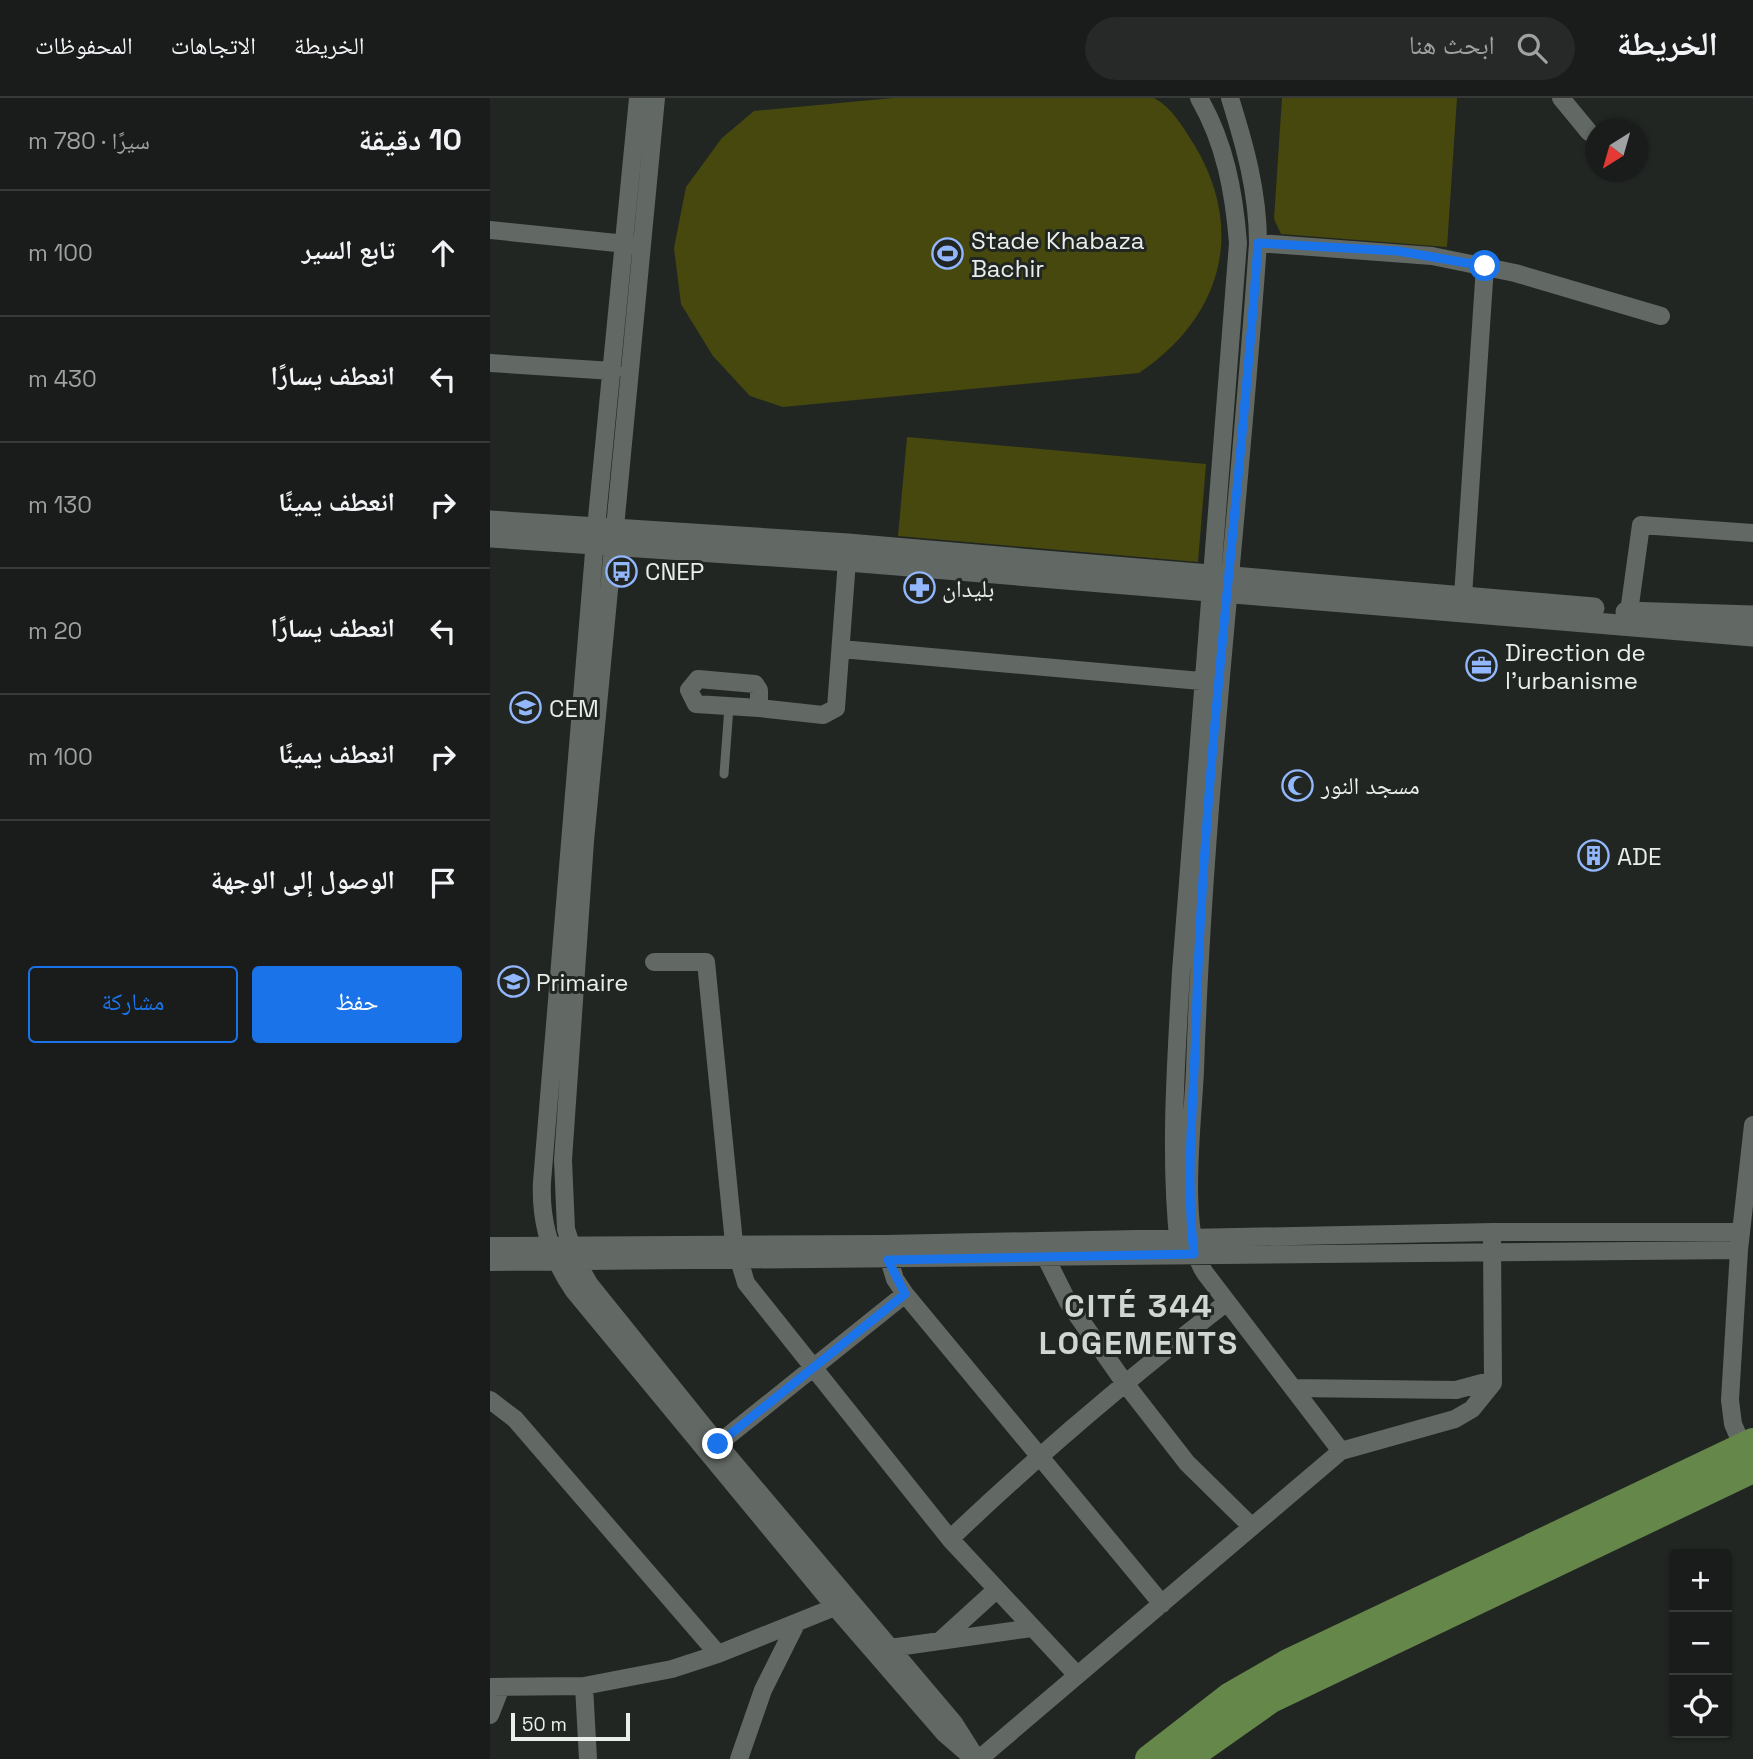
<!DOCTYPE html>
<html lang="ar">
<head>
<meta charset="utf-8">
<style>
  body { margin:0; font-family:"Space Grotesk","Noto Naskh Arabic",sans-serif; background:#262927; color:#f1f3f6; direction:rtl }
  .controls { position:absolute; right:21px; bottom:21px; display:grid; overflow:hidden; border-radius:7px; box-shadow:0 2px 5px #0004 }
  .controls button { width:63px; height:63px; display:grid; place-items:center; padding:0; border:0; border-bottom:2px solid #373a39; background:#191c1a; color:#f1f3f6; font:35px sans-serif }
  .compass { position:absolute; left:1095px; top:21px; width:63px; height:63px; border-radius:50%; background:#191c1a; box-shadow:0 2px 5px #0004; rotate:217deg }
  .scale { position:absolute; left:21px; bottom:18px; width:119px; box-sizing:border-box; padding-left:7px; border:4px solid #eaeeeb; border-top:0; font-size:19px; line-height:24px; white-space:nowrap; color:#eaeeeb; -webkit-text-stroke:5px #212623; paint-order:stroke }
  .stop { position:absolute; width:21px; height:21px; margin:-16px; border:5px solid #1a73e8; border-radius:50%; background:#fff }
  .stop.end { background:#1a73e8; border-color:#fff; box-shadow:0 2px 7px #0008 }
  .list { margin:0; padding:0; list-style:none }
  h2 { display:flex; justify-content:space-between; align-items:center; height:91px; margin:0; padding:0 28px; font-size:30px }
  h2 small { font-size:23px; font-weight:400; color:#9fa1a2 }
  .list li { display:grid; grid-template-columns:46px 1fr auto; gap:21px; align-items:center; box-sizing:border-box; height:126px; padding:0 28px; border-top:2px solid #373a39 }
  .list b { display:block; font-size:26px; white-space:nowrap }
  .list em { font-size:23px; font-style:normal; color:#9fa1a2 }
  .actions { display:flex; gap:14px; padding:21px 28px }
  .actions a { flex:1; padding:16px 0; border:2px solid #1a73e8; border-radius:7px; text-align:center; font-size:24px; color:#1a73e8 }
  .actions .main { background:#1a73e8; color:#fff }
  .icon { flex:none; width:38px; height:38px; fill:none; stroke:currentColor; stroke-width:2; stroke-linecap:round; stroke-linejoin:round }
  .map { position:relative; flex:none; width:1263px; height:1661px; overflow:hidden; direction:ltr }
  header { display:flex; align-items:center; gap:42px; box-sizing:border-box; height:98px; padding:0 35px; background:#191c1a; border-bottom:2px solid #373a39 }
  header strong { font-size:33px }
  nav { display:flex; gap:38px; margin-inline-start:auto; font-size:24px }
  .search { width:490px; height:63px; background:#262927; display:flex; align-items:center; gap:18px; box-sizing:border-box; padding:0 24px; border-radius:38px; color:#9fa1a2; font-size:26px }
  main { display:flex }
  aside { flex:1; background:#191c1a }
  .map>svg:first-child { display:block }
  .green { fill:#47480e }
  .lines { fill:none; stroke-linecap:round; stroke-linejoin:round }
  .service { stroke:#626864; stroke-width:9 }
  .minor { stroke:#626864; stroke-width:18 }
  .tertiary { stroke:#626864; stroke-width:21 }
  .primary { stroke:#65874a; stroke-width:28 }
  .route { stroke:#1a73e8; stroke-width:9 }
  .labels { text-anchor:middle; dominant-baseline:central; stroke-width:6; stroke-linejoin:round; paint-order:stroke }
  .poi-label { font-size:24px; fill:#eaeeeb; stroke:#212623; text-anchor:start }
  .district-label { font-size:32px; font-weight:bold; letter-spacing:2px; fill:#d0d7d2; stroke:#212623 }
</style>
</head>
<body>
<header>
<strong>الخريطة</strong>
<div class="search"><svg class="icon" aria-label="search" viewBox="0 0 24 24"><circle cx="10" cy="10" r="6"/><path d="M15 15l6 6"/></svg>ابحث هنا</div>
<nav><a>الخريطة</a><a>الاتجاهات</a><a>المحفوظات</a></nav>
</header>
<main>
<div class="map">
<svg width="1263" height="1661" viewBox="0 0 1263 1661">
  <rect width="100%" height="100%" fill="#212623"/>
  <path class="green" d="M 403,0 L 664,0 C 683,10 694,31 705,48 C 756,134 731,220 649,275 L 293,309 L 260,298 L 223,258 L 191,206 L 184,150 L 196,89 L 232,40 L 264,13 Z
    M 792,0 L 967,0 L 957,149 L 791,136 L 784,121 Z
    M 417,339 L 716,366 L 708,464 L 408,438 Z"/>
  <g class="lines">
    <path class="service" d="M 234,676 L 239,609"/>
    <path class="minor" d="M 148,0 L 106,430 L 52,1084 C 50,1125 61,1160 84,1193 L 345,1509 L 455,1636 L 484,1661
      M 166,0 L 95,743 L 73,1062 L 76,1131 L 86,1163 L 100,1187 L 228,1346 L 464,1625 L 483,1655
      M 740,0 C 755,48 768,94 768,145 C 749,421 714,695 705,972 C 703,1022 688,1136 715,1175 L 851,1353
      M 1071,0 L 1099,34
      M 0,132 L 146,147
      M 768,145 L 942,158 L 1025,175 L 1171,218
      M 0,265 L 123,273
      M 973,498 L 995,168
      M 1139,514 L 1151,427 L 1263,435
      M 351,551 L 722,584
      M 208,581 L 265,586 L 269,592 L 269,610 L 206,606 L 199,592 Z
      M 269,610 L 333,617 L 346,610 L 358,449
      M 164,864 L 216,864 L 244,1145 L 256,1185 L 460,1441 L 587,1577
      M 0,1148 L 395,1146 L 1003,1134 L 1251,1134
      M 689,1149 C 679,1058 686,965 691,874 L 748,145 C 744,94 735,45 709,0
      M 551,1150 L 578,1204 L 634,1284 L 697,1365 L 762,1429
      M 396,1152 L 405,1181 L 415,1196 L 672,1506
      M 0,1164 L 1249,1152
      M 803,1290 L 966,1292 L 1003,1282
      M 0,1302 L 25,1321 L 228,1556 L 182,1571 L 94,1588 L 0,1589
      M 228,1346 L 415,1196
      M 1256,1356 L 1243,1326 L 1240,1302 L 1249,1152 L 1263,1027
      M 460,1441 C 548,1357 640,1279 737,1204
      M 451,1542 L 506,1492
      M 400,1550 L 542,1530
      M 228,1556 L 345,1509
      M 94,1588 L 98,1661
      M 0,1617 L 11,1589
      M 249,1661 L 273,1592 L 306,1526
      M 489,1661 L 851,1353 L 965,1321 L 982,1311 L 1003,1285 L 1002,1141"/>
    <path class="tertiary" d="M 0,423 L 358,446 L 1104,510
      M 0,439 L 358,463 L 1263,538
      M 1136,514 L 1263,518"/>
    <path class="primary" d="M 659,1661 L 739,1599 L 798,1565 L 1263,1344
      M 696,1661 L 781,1601 L 1263,1371"/>
  </g>
  <g class="lines">
    <path class="route" d="M 228,1346 L 415,1196 L 398,1162 L 704,1156 C 695,1079 704,1001 706,924 C 714,663 750,404 768,145 L 908,153 L 995,168"/>
  </g>
  <defs>
    <symbol id="stadium-ring" viewBox="-11 -11 22 22"><circle r="9.5" fill="#212623" stroke="#93b7fd" stroke-width="1.5"/><path d="M0-5a6.5 5 0 1 0 0 10a6.5 5 0 1 0 0-10ZM-3.5-1.8h7v3.6h-7Z" fill="#93b7fd"/></symbol>
    <symbol id="bus-ring" viewBox="-11 -11 22 22"><circle r="9.5" fill="#212623" stroke="#93b7fd" stroke-width="1.5"/><path d="M-5-6H5V4H4V6H2V4H-2V6H-4V4H-5ZM-3.5-4V0h7V-4ZM-3.5 1.2v1.5H-2V1.2ZM2 1.2v1.5H3.5V1.2Z" fill="#93b7fd"/></symbol>
    <symbol id="pharmacy-ring" viewBox="-11 -11 22 22"><circle r="9.5" fill="#212623" stroke="#93b7fd" stroke-width="1.5"/><path d="M-2-6h4v4h4v4h-4v4h-4v-4h-4v-4h4Z" fill="#93b7fd"/></symbol>
    <symbol id="office-ring" viewBox="-11 -11 22 22"><circle r="9.5" fill="#212623" stroke="#93b7fd" stroke-width="1.5"/><path d="M-6-3h4V-5.5h4V-3h4V5H-6ZM-1-4.5V-3h2v-1.5ZM-6 0V1H6V0Z" fill="#93b7fd"/></symbol>
    <symbol id="school-ring" viewBox="-11 -11 22 22"><circle r="9.5" fill="#212623" stroke="#93b7fd" stroke-width="1.5"/><path d="M0-5L7-2L0 1L-7-2ZM-4 1L0 2.5L4 1V4Q0 6-4 4Z" fill="#93b7fd"/></symbol>
    <symbol id="mosque-ring" viewBox="-11 -11 22 22"><circle r="9.5" fill="#212623" stroke="#93b7fd" stroke-width="1.5"/><path d="M3.5-4.9A6 6 0 1 0 3.5 4.9A5 5 0 1 1 3.5-4.9Z" fill="#93b7fd"/></symbol>
    <symbol id="building-ring" viewBox="-11 -11 22 22"><circle r="9.5" fill="#212623" stroke="#93b7fd" stroke-width="1.5"/><path d="M-4-6H4V6H1V3H-1V6H-4ZM-2.5-4.3h1.7v1.8h-1.7ZM.8-4.3h1.7v1.8H.8ZM-2.5-1h1.7V.8h-1.7ZM.8-1h1.7V.8H.8Z" fill="#93b7fd"/></symbol>
  </defs>
  <g fill-rule="evenodd">
    <use href="#stadium-ring" x="440" y="138" width="35" height="35"/>
    <use href="#bus-ring" x="114" y="456" width="35" height="35"/>
    <use href="#pharmacy-ring" x="412" y="472" width="35" height="35"/>
    <use href="#office-ring" x="974" y="550" width="35" height="35"/>
    <use href="#school-ring" x="18" y="592" width="35" height="35"/>
    <use href="#mosque-ring" x="790" y="670" width="35" height="35"/>
    <use href="#building-ring" x="1086" y="740" width="35" height="35"/>
    <use href="#school-ring" x="6" y="866" width="35" height="35"/>
  </g>
  <g class="labels">
    <g class="poi-label">
      <text x="481" y="142">Stade Khabaza<tspan x="481" dy="28">Bachir</tspan></text>
      <text x="155" y="473">CNEP</text>
      <text x="452" y="490">بليدان</text>
      <text x="1015" y="554">Direction de<tspan x="1015" dy="28">l'urbanisme</tspan></text>
      <text x="59" y="610">CEM</text>
      <text x="831" y="687">مسجد النور</text>
      <text x="1127" y="758">ADE</text>
      <text x="46" y="884">Primaire</text>
    </g>
    <g class="district-label">
      <text x="649" y="1208">CITÉ 344<tspan x="649" dy="37">LOGEMENTS</tspan></text>
    </g>
  </g>
</svg>
<div class="controls">
<button>+</button>
<button>−</button>
<button><svg class="icon" aria-label="locate" viewBox="0 0 24 24"><circle cx="12" cy="12" r="6"/><path d="M12 2v4M12 18v4M2 12h4M18 12h4"/></svg></button>
</div>
<svg class="compass" viewBox="-18 -18 36 36"><path d="M0-13l5 13h-10z" fill="#e53935"/><path d="M0 13l5-13h-10z" fill="#9fa1a2"/></svg>
<div class="scale">50 m</div>
<div class="stop" style="left:995px;top:168px"></div>
<div class="stop end" style="left:228px;top:1346px"></div>
</div>
<aside>
<h2>10 دقيقة<small>سيرًا · 780 m</small></h2>
<ul class="list">
<li><svg class="icon" aria-label="ahead" viewBox="0 0 24 24"><path d="M12 20V5M6 11l6-6 6 6"/></svg><div><b>تابع السير</b></div><em>100 m</em></li>
<li><svg class="icon" aria-label="left" viewBox="0 0 24 24"><path d="M17 20v-9H6M10 6l-5 5 5 5"/></svg><div><b>انعطف يسارًا</b></div><em>430 m</em></li>
<li><svg class="icon" aria-label="right" viewBox="0 0 24 24"><path d="M7 20v-9h11M14 6l5 5-5 5"/></svg><div><b>انعطف يمينًا</b></div><em>130 m</em></li>
<li><svg class="icon" aria-label="left" viewBox="0 0 24 24"><path d="M17 20v-9H6M10 6l-5 5 5 5"/></svg><div><b>انعطف يسارًا</b></div><em>20 m</em></li>
<li><svg class="icon" aria-label="right" viewBox="0 0 24 24"><path d="M7 20v-9h11M14 6l5 5-5 5"/></svg><div><b>انعطف يمينًا</b></div><em>100 m</em></li>
<li><svg class="icon" aria-label="arrive" viewBox="0 0 24 24"><path d="M6 21V4h12l-3 4 3 4H6"/></svg><div><b>الوصول إلى الوجهة</b></div></li>
</ul>
<div class="actions"><a class="main">حفظ</a><a>مشاركة</a></div>
</aside>
</main>
</body>
</html>
